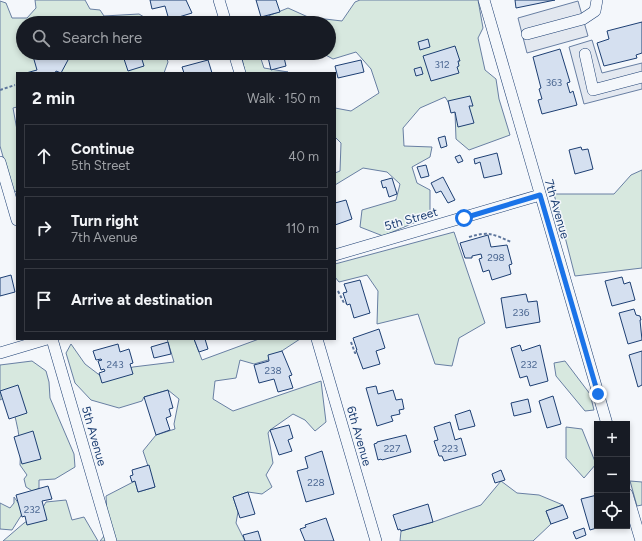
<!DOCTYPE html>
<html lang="en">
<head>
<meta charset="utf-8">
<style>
  body { margin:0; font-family:Figtree,sans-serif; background:#20242c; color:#f1f3f6 }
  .controls { position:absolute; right:12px; bottom:12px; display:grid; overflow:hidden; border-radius:0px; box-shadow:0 2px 6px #0003 }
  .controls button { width:36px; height:36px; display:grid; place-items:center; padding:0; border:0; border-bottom:1px solid #363941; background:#171b24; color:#f1f3f6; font:20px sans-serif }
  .stop { position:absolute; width:12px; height:12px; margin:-9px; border:3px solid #1a73e8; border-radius:50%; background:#fff }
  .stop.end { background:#1a73e8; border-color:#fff; box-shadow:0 1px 4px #0008 }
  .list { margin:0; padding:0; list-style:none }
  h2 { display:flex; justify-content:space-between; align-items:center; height:52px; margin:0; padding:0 16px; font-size:17px }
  h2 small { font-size:13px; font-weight:400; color:#9ea1a6 }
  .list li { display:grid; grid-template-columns:26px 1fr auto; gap:12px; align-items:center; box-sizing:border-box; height:64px; margin:0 8px 8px; padding:0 8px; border:1px solid #363941; border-radius:0px }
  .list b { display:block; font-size:15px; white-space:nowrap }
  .list p { margin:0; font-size:13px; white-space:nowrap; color:#9ea1a6 }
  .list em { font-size:13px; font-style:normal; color:#9ea1a6 }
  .icon { flex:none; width:22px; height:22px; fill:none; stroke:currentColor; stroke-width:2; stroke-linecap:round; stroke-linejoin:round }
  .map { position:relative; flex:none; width:642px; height:541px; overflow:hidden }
  .search { position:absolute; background:#171b24; box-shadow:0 2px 6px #0003; left:16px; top:16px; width:320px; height:44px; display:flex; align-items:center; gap:10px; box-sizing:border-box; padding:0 14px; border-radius:22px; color:#9ea1a6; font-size:15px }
  .panel { position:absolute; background:#171b24; box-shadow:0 2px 6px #0003; left:16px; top:72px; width:320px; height:268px; border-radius:0px }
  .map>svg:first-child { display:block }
  .green { fill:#d7e8df; stroke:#687fa3 }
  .parking { fill:#e3e8f0; stroke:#687fa3 }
  .building { fill:#d5e0f0; stroke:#1d3f73 }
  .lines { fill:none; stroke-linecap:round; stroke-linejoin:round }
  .minor-casing { stroke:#1d3f73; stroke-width:12 }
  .path { stroke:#5e769c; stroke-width:2; stroke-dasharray:3 2; stroke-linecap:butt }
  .minor { stroke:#f4f7fb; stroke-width:11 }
  .route { stroke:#1a73e8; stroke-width:5 }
  .labels { text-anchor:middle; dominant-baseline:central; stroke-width:3; stroke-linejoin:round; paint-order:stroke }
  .number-label { font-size:10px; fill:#4b6792 }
  .street-label { font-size:12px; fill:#1d3f73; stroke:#f4f7fb }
</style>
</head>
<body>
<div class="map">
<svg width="642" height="541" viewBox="0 0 642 541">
  <rect width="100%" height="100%" fill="#f4f7fb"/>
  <path class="green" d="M 35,0 L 85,0 L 90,9 L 100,10 L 104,16 L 139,14 L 144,17 L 140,23 L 23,23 L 23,53 L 165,53 L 168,62 L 164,73 L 17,73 L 17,107 L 13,108 L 17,130 L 17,191 L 13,192 L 0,146 L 0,1 L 6,3 L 12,18 L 27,18 L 36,8 Z
    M 360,0 L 478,0 L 483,28 L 478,38 L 485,70 L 496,79 L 499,99 L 510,135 L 469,150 L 456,139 L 455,112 L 445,97 L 420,108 L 403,128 L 404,146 L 432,147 L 430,157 L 412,167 L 417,183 L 430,190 L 430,216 L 383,236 L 360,227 L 362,210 L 396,200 L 400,184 L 387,172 L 363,168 L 335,185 L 335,173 L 340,171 L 341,143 L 335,137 L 335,108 L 351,111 L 379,93 L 371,69 L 356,52 L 333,59 L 322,53 L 329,53 L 329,23 L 251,23 L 288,8 L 308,17 L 342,21 L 355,2 Z
    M 241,53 L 259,53 L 264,68 L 288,72 L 245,73 Z
    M 642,170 L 642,268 L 575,276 L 554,194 L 614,194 L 631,175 Z
    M 454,232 L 485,323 L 459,338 L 452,366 L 435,364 L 418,314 L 377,324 L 378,291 L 367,275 L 339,282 L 335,277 L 335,264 Z
    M 167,339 L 194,339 L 202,360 L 259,339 L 300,339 L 268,360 L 254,364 L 240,360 L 236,378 L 215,381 L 213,399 L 233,411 L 321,381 L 326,422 L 315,431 L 305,420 L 293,414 L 270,430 L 268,433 L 273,463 L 266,475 L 272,487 L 262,494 L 248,492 L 233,497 L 238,512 L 236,523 L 245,541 L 100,541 L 111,528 L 107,513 L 106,496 L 135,481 L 138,492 L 155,487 L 143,451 L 156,435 L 175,429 L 174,424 L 179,399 L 168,390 L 144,397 L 142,401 L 119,408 L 91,400 L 75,383 L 66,353 L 71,344 L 85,364 L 102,377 L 133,367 L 174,362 Z
    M 32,361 L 46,371 L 49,382 L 50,398 L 74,454 L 75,467 L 55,479 L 39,480 L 39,488 L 34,492 L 26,487 L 24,479 L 27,475 L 20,465 C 22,440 16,419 9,395 L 0,400 L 0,365 Z
    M 565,361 L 590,394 L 594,410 L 585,411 L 556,376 L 554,363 Z
    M 566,427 L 582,429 L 596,464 L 584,478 L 566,458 Z
    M 501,481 L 517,493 L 539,495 L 563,505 L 546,511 L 551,524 L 533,541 L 400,541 L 401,531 L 433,522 L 481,505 Z
    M 630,481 L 642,482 L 642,505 L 637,506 Z
    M 14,497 L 24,511 L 12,530 L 0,529 L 0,503 L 10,508 L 14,503 Z
    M 66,500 L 72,520 L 84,517 L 98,541 L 3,541 L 24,523 L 39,514 L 46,502 Z"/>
  <path class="parking" d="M 578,1 L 588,36 L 527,53 L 518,18 Z
    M 592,40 L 602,73 L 642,63 L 642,89 L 584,104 L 569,47 Z"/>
  <path class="building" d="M 150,0 L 186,0 L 192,13 L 169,20 L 165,6 L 152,9 Z
    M 256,0 L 276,0 L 280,12 L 261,17 Z
    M 515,0 L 555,0 L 516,8 Z
    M 642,22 L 642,53 L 636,55 L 637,58 L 604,66 L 597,43 L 609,39 L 607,31 Z
    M 428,39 L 430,47 L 420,50 L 418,42 Z
    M 455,46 L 460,61 L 458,61 L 459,66 L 457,67 L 459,73 L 431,81 L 423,56 Z
    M 560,49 L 570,82 L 567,83 L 570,93 L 573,91 L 577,105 L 542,114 L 538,100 L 542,99 L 539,89 L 541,88 L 533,57 Z
    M 30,53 L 66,53 L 68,60 L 61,73 L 56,71 L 55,73 L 26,73 L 37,70 L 33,56 L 31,56 Z
    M 122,53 L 140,53 L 144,66 L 128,71 Z
    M 267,53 L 283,53 L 286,66 L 271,70 Z
    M 208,60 L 212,73 L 184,73 L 182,67 Z
    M 361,60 L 364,72 L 338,78 L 335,66 Z
    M 421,67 L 423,74 L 416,76 L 414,69 Z
    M 470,96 L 473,106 L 469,106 L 474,123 L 458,127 L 455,112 L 451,113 L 448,101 Z
    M 445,136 L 447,146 L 441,148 L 438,138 Z
    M 581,147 L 582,150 L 588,149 L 593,169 L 575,174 L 569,150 Z
    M 497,153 L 502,174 L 484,178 L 480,162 L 475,164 L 474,159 Z
    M 460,155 L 463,161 L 458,163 L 455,157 Z
    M 426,165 L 429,176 L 421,178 L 417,167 Z
    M 443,177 L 455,200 L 448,203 L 441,191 L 436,193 L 431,183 Z
    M 392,178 L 397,194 L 389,197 L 386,187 L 383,188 L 381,181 Z
    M 346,200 L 352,219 L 335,225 L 335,203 Z
    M 488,235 L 491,247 L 507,245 L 512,264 L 509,265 L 511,274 L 492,280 L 489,270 L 483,272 L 479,259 L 482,258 L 481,254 L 472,256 L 472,258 L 465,258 L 460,243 Z
    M 11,275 L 15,292 L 0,296 L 0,278 Z
    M 622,277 L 624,284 L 630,282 L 635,300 L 612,306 L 605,281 Z
    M 360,280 L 370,313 L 354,318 L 350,304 L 347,305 L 343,293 L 347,292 L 344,284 Z
    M 526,294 L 528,302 L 537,301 L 540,322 L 506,328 L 501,298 Z
    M 634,309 L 636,315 L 640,316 L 641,320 L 640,320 L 642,340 L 628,344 L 619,313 Z
    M 379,329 L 385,348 L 376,351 L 380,364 L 363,369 L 356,350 L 357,350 L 353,338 Z
    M 194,339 L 205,339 L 208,349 L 199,352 Z
    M 168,342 L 171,354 L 154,358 L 151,347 Z
    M 118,344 L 120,352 L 129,349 L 133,363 L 130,364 L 133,374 L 102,383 L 99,373 L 105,371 L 104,369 L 101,370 L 98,361 L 102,360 L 101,359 L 96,360 L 93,351 Z
    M 520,345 L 522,351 L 540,345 L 548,381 L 530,386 L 527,376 L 520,378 L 511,348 Z
    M 282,351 L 292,375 L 289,376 L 293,388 L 278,392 L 274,379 L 259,383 L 254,365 L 269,361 L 268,355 Z
    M 642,351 L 642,385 L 638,387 L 629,355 Z
    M 18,385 L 27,413 L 9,419 L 0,391 Z
    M 376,386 L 378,394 L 393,390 L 396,400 L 402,399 L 404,409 L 399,410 L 400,414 L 391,416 L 393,421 L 377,426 L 366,388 Z
    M 168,390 L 173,408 L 169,409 L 171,416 L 166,418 L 170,430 L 156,435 L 144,397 Z
    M 553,396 L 561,424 L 547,428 L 539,401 Z
    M 528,399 L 531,412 L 514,416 L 511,403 Z
    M 470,410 L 475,426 L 459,430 L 455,415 Z
    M 450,422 L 455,440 L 461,438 L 466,455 L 444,461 L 442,456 L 439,456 L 434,441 L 438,440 L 434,427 Z
    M 289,425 L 293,438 L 288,440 L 292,451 L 279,455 L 270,430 Z
    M 33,431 L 41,459 L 22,464 L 14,437 Z
    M 406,435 L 411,452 L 382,460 L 381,459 L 378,460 L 374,444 L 377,443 L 377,442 Z
    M 322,451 L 334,494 L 306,502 L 297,471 L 308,468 L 305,457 Z
    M 149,465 L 155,487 L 138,492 L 135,481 L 132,482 L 130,476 L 133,475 L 132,470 Z
    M 501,470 L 505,480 L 495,483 L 492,474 Z
    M 48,486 L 52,499 L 42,501 L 47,520 L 27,525 L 25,516 L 22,517 L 16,495 Z
    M 248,492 L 255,514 L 240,518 L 233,497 Z
    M 597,495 L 597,526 L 603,526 L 590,530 L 581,499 Z
    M 428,504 L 433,522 L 401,531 L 400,529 L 398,530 L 393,515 Z
    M 563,505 L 568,518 L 551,524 L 546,511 Z
    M 326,518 L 334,541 L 305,541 L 300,529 L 306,527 L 305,525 Z
    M 584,528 L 586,535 L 576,539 L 573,532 Z
    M 258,531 L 261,541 L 245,541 L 243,535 Z"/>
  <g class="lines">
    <defs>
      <path id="minor" d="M 219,0 L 226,23
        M 484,0 L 607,424
        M 527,34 L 583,19 L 595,11 L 597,0
        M 234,53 L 240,73
        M 585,54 L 593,90 L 642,77
        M 0,162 L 17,220
        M 335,255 L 540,195
        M 52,339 L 111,541
        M 317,339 L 376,541
        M 0,353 L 47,339
        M 627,494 L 641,541"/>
    </defs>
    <use href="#minor" class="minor-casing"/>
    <path class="path" d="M 0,90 L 15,85
      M 469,237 C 489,231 493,234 511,242
      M 338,291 L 344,303 L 346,303
      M 351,342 L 355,353 L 356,353"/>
    <use href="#minor" class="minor"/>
  </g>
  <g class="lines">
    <path class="route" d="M 464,218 L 540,195 L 598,394"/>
  </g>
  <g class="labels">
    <g class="number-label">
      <text x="442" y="64">312</text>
      <text x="554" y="82">363</text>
      <text x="496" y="257">298</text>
      <text x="521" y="312">236</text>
      <text x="115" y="364">243</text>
      <text x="529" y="364">232</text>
      <text x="273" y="370">238</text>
      <text x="392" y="448">227</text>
      <text x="450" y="448">223</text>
      <text x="316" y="482">228</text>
      <text x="32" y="509">232</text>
    </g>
    <g class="street-label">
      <text transform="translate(557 209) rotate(74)">7th Avenue</text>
      <text transform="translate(411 219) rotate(-16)">5th Street</text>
      <text transform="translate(94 436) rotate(74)">5th Avenue</text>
      <text transform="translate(359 436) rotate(74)">6th Avenue</text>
    </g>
  </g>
</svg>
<div class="controls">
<button>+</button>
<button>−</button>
<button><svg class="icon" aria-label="locate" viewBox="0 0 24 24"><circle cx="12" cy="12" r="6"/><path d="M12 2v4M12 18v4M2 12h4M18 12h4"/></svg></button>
</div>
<div class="stop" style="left:464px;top:218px"></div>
<div class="stop end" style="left:598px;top:394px"></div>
<div class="search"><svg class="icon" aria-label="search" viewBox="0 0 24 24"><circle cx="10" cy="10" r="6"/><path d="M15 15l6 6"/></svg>Search here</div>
<section class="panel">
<h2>2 min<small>Walk · 150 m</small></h2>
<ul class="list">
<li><svg class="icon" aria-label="ahead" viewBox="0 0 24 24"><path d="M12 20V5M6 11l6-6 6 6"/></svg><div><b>Continue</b><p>5th Street</p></div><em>40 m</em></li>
<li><svg class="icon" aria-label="right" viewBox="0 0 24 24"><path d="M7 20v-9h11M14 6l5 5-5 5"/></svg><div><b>Turn right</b><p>7th Avenue</p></div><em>110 m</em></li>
<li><svg class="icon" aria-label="arrive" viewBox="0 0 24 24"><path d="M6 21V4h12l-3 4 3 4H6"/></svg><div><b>Arrive at destination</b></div></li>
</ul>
</section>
</div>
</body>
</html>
